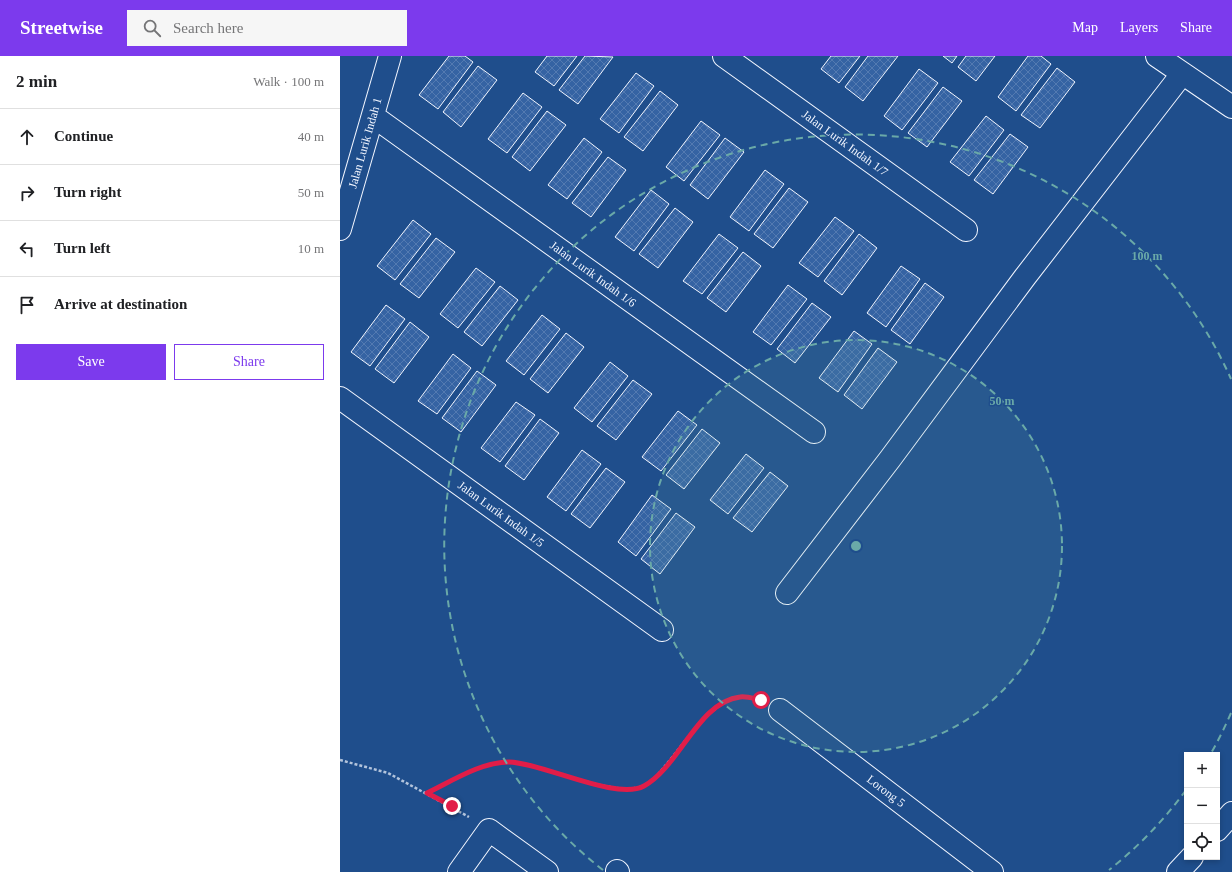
<!DOCTYPE html>
<html lang="en">
<head>
<meta charset="utf-8">
<style>
  body { margin:0; font-family:"Times New Roman",serif; background:#f6f6f6; color:#202124 }
  .controls { position:absolute; right:12px; bottom:12px; display:grid; overflow:hidden; border-radius:0px; box-shadow:0 2px 6px #0003 }
  .controls button { width:36px; height:36px; display:grid; place-items:center; padding:0; border:0; border-bottom:1px solid #e0e0e0; background:#fff; color:#202124; font:20px sans-serif }
  .stop { position:absolute; width:12px; height:12px; margin:-9px; border:3px solid #e11d48; border-radius:50%; background:#fff }
  .stop.end { background:#e11d48; border-color:#fff; box-shadow:0 1px 4px #0008 }
  .list { margin:0; padding:0; list-style:none }
  h2 { display:flex; justify-content:space-between; align-items:center; height:52px; margin:0; padding:0 16px; font-size:17px }
  h2 small { font-size:13px; font-weight:400; color:#757577 }
  .list li { display:grid; grid-template-columns:26px 1fr auto; gap:12px; align-items:center; box-sizing:border-box; height:56px; padding:0 16px; border-top:1px solid #e0e0e0 }
  .list b { display:block; font-size:15px; white-space:nowrap }
  .list em { font-size:13px; font-style:normal; color:#757577 }
  .actions { display:flex; gap:8px; padding:12px 16px }
  .actions a { flex:1; padding:9px 0; border:1px solid #7c3aed; border-radius:0px; text-align:center; font-size:14px; color:#7c3aed }
  .actions .main { background:#7c3aed; color:#fff }
  .icon { flex:none; width:22px; height:22px; fill:none; stroke:currentColor; stroke-width:2; stroke-linecap:round; stroke-linejoin:round }
  .map { position:relative; flex:none; width:892px; height:816px; overflow:hidden }
  header { display:flex; align-items:center; gap:24px; box-sizing:border-box; height:56px; padding:0 20px; background:#7c3aed; color:#fff }
  header strong { font-size:19px }
  nav { display:flex; gap:22px; margin-inline-start:auto; font-size:14px }
  .search { width:280px; height:36px; background:#f6f6f6; display:flex; align-items:center; gap:10px; box-sizing:border-box; padding:0 14px; border-radius:0px; color:#757577; font-size:15px }
  main { display:flex }
  aside { flex:1; background:#fff }
  .map>svg:first-child { display:block }
  .building { fill:url(#building-cross-hatch); stroke:#f2f6ff }
  .lines { fill:none; stroke-linecap:round; stroke-linejoin:round }
  .minor-casing { stroke:#f2f6ff; stroke-width:24 }
  .path { stroke:#b3c4dc; stroke-width:2.5; stroke-dasharray:3 2; stroke-linecap:butt }
  .minor { stroke:#1f4e8c; stroke-width:22 }
  .route { stroke:#e11d48; stroke-width:5 }
  .ring { fill:none; stroke:#6aa9a8; stroke-width:2; stroke-dasharray:7 5 }
  .labels { text-anchor:middle; dominant-baseline:central; stroke-width:3; stroke-linejoin:round; paint-order:stroke }
  .street-label { font-size:12px; fill:#f2f6ff; stroke:#1f4e8c }
  .centre { fill:#6aa9a8; stroke:#1f4e8c; stroke-width:2 }
  .ring-label { font-size:12px; text-anchor:middle; font-weight:bold; fill:#6aa9a8; stroke:#1f4e8c; stroke-width:3; stroke-linejoin:round; paint-order:stroke }
</style>
</head>
<body>
<header>
<strong>Streetwise</strong>
<div class="search"><svg class="icon" aria-label="search" viewBox="0 0 24 24"><circle cx="10" cy="10" r="6"/><path d="M15 15l6 6"/></svg>Search here</div>
<nav><a>Map</a><a>Layers</a><a>Share</a></nav>
</header>
<main>
<aside>
<h2>2 min<small>Walk · 100 m</small></h2>
<ul class="list">
<li><svg class="icon" aria-label="ahead" viewBox="0 0 24 24"><path d="M12 20V5M6 11l6-6 6 6"/></svg><div><b>Continue</b></div><em>40 m</em></li>
<li><svg class="icon" aria-label="right" viewBox="0 0 24 24"><path d="M7 20v-9h11M14 6l5 5-5 5"/></svg><div><b>Turn right</b></div><em>50 m</em></li>
<li><svg class="icon" aria-label="left" viewBox="0 0 24 24"><path d="M17 20v-9H6M10 6l-5 5 5 5"/></svg><div><b>Turn left</b></div><em>10 m</em></li>
<li><svg class="icon" aria-label="arrive" viewBox="0 0 24 24"><path d="M6 21V4h12l-3 4 3 4H6"/></svg><div><b>Arrive at destination</b></div></li>
</ul>
<div class="actions"><a class="main">Save</a><a>Share</a></div>
</aside>
<div class="map">
<svg width="892" height="816" viewBox="0 0 892 816">
  <defs>
    <pattern id="building-cross-hatch" width="8" height="8" patternUnits="userSpaceOnUse"><rect width="8" height="8" fill="#3563a3"/><path d="M0 0l8 8M0 8l8-8" fill="none" stroke="#537ab1"/></pattern>
  </defs>
  <rect width="100%" height="100%" fill="#1f4e8c"/>
  <path class="building" d="M 109,0 L 125,0 L 133,6 L 98,53 L 79,39 Z
    M 207,0 L 237,0 L 214,30 L 195,16 Z
    M 245,0 L 273,1 L 238,48 L 219,34 Z
    M 491,0 L 520,0 L 499,27 L 481,13 Z
    M 528,0 L 558,0 L 523,45 L 505,31 Z
    M 603,0 L 617,0 L 612,7 Z
    M 626,0 L 655,0 L 636,25 L 618,11 Z
    M 688,0 L 701,0 L 711,8 L 676,55 L 658,41 Z
    M 138,10 L 157,24 L 121,71 L 103,56 Z
    M 717,12 L 735,26 L 700,72 L 681,59 Z
    M 579,13 L 598,27 L 562,74 L 544,60 Z
    M 296,17 L 314,30 L 279,77 L 260,63 Z
    M 603,31 L 622,45 L 587,91 L 568,77 Z
    M 320,35 L 338,49 L 303,95 L 284,81 Z
    M 183,37 L 202,51 L 167,97 L 148,83 Z
    M 207,55 L 226,69 L 190,115 L 172,101 Z
    M 646,60 L 664,74 L 629,120 L 610,106 Z
    M 361,65 L 380,79 L 344,125 L 326,111 Z
    M 670,78 L 688,91 L 653,138 L 634,124 Z
    M 244,82 L 262,96 L 227,143 L 208,129 Z
    M 385,82 L 404,96 L 368,143 L 350,129 Z
    M 268,101 L 286,114 L 251,161 L 232,147 Z
    M 425,114 L 444,128 L 409,175 L 390,161 Z
    M 449,132 L 468,146 L 433,192 L 414,178 Z
    M 311,134 L 329,148 L 294,195 L 275,181 Z
    M 335,152 L 353,166 L 318,212 L 299,198 Z
    M 495,161 L 514,175 L 478,221 L 459,207 Z
    M 73,164 L 91,178 L 55,224 L 37,210 Z
    M 379,178 L 398,192 L 362,238 L 343,225 Z
    M 519,178 L 537,192 L 502,239 L 484,225 Z
    M 96,182 L 115,196 L 79,242 L 60,228 Z
    M 403,196 L 421,210 L 386,256 L 367,242 Z
    M 561,210 L 580,223 L 546,271 L 527,257 Z
    M 136,212 L 155,226 L 118,272 L 100,258 Z
    M 585,227 L 604,241 L 570,288 L 551,274 Z
    M 448,229 L 467,243 L 431,289 L 413,276 Z
    M 160,230 L 178,244 L 142,290 L 124,276 Z
    M 472,247 L 491,261 L 455,307 L 437,293 Z
    M 46,249 L 65,263 L 30,310 L 11,296 Z
    M 202,259 L 220,273 L 184,319 L 166,305 Z
    M 70,266 L 89,281 L 54,327 L 35,313 Z
    M 514,275 L 532,288 L 498,336 L 479,322 Z
    M 226,277 L 244,291 L 208,337 L 190,323 Z
    M 538,292 L 557,306 L 522,353 L 504,339 Z
    M 113,298 L 131,312 L 97,358 L 78,345 Z
    M 270,306 L 288,320 L 252,366 L 234,352 Z
    M 137,315 L 156,329 L 121,376 L 102,362 Z
    M 293,324 L 312,338 L 276,384 L 257,370 Z
    M 176,346 L 195,359 L 160,406 L 141,392 Z
    M 338,355 L 357,369 L 321,415 L 302,401 Z
    M 200,363 L 219,377 L 184,424 L 165,410 Z
    M 362,373 L 380,387 L 344,433 L 326,419 Z
    M 242,394 L 261,408 L 226,455 L 207,441 Z
    M 406,398 L 424,412 L 388,458 L 370,444 Z
    M 266,412 L 285,426 L 250,472 L 231,458 Z
    M 430,416 L 448,430 L 412,476 L 393,462 Z
    M 312,439 L 331,453 L 296,500 L 278,486 Z
    M 336,457 L 355,471 L 320,518 L 301,503 Z"/>
  <g class="lines">
    <defs>
      <path id="minor" d="M 384,0 L 626,174
        M 817,0 L 892,51
        M 33,60 L 474,376
        M 0,173 L 50,0
        M 0,342 L 322,574
        M 447,537 L 550,403 L 685,221 L 842,18
        M 440,654 L 652,816
        M 877,774 L 892,757
        M 277,815 L 278,816
        M 119,816 L 149,774 L 207,816
        M 838,816 L 852,801"/>
    </defs>
    <use href="#minor" class="minor-casing"/>
    <path class="path" d="M 0,704 L 48,717 L 129,761
      M 87,737 C 110,726 144,705 169,706 C 205,708 272,742 303,730 C 312,727 319,717 325,710 C 345,687 369,647 399,641 C 405,640 412,642 418,643"/>
    <use href="#minor" class="minor"/>
  </g>
  <g class="lines">
    <path class="route" d="M 112,750 L 87,737 C 112,725 141,706 169,706 C 203,707 276,745 304,730 C 340,710 358,646 400,641 C 407,640 415,643 421,644"/>
  </g>
  <circle cx="516" cy="490" r="206" fill="#6aa9a8" fill-opacity=".12"/>
  <g class="ring">
    <circle cx="516" cy="490" r="206"/>
    <path d="M891 657A411 411 0 0 1 870 699M846 734A411 411 0 0 1 769 814M263 814A411 411 0 1 1 891 323"/>
  </g>
  <g class="labels">
    <g class="street-label">
      <text transform="translate(25 87) rotate(-74)">Jalan Lurik Indah 1</text>
      <text transform="translate(505 87) rotate(36)">Jalan Lurik Indah 1/7</text>
      <text transform="translate(253 218) rotate(36)">Jalan Lurik Indah 1/6</text>
      <text transform="translate(161 458) rotate(36)">Jalan Lurik Indah 1/5</text>
      <text transform="translate(546 735) rotate(37)">Lorong 5</text>
    </g>
  </g>
  <circle cx="516" cy="490" r="6" class="centre"/>
  <g class="ring-label">
    <text x="807" y="204">100 m</text>
    <text x="662" y="349">50 m</text>
  </g>
</svg>
<div class="controls">
<button>+</button>
<button>−</button>
<button><svg class="icon" aria-label="locate" viewBox="0 0 24 24"><circle cx="12" cy="12" r="6"/><path d="M12 2v4M12 18v4M2 12h4M18 12h4"/></svg></button>
</div>
<div class="stop" style="left:421px;top:644px"></div>
<div class="stop end" style="left:112px;top:750px"></div>
</div>
</main>
</body>
</html>
